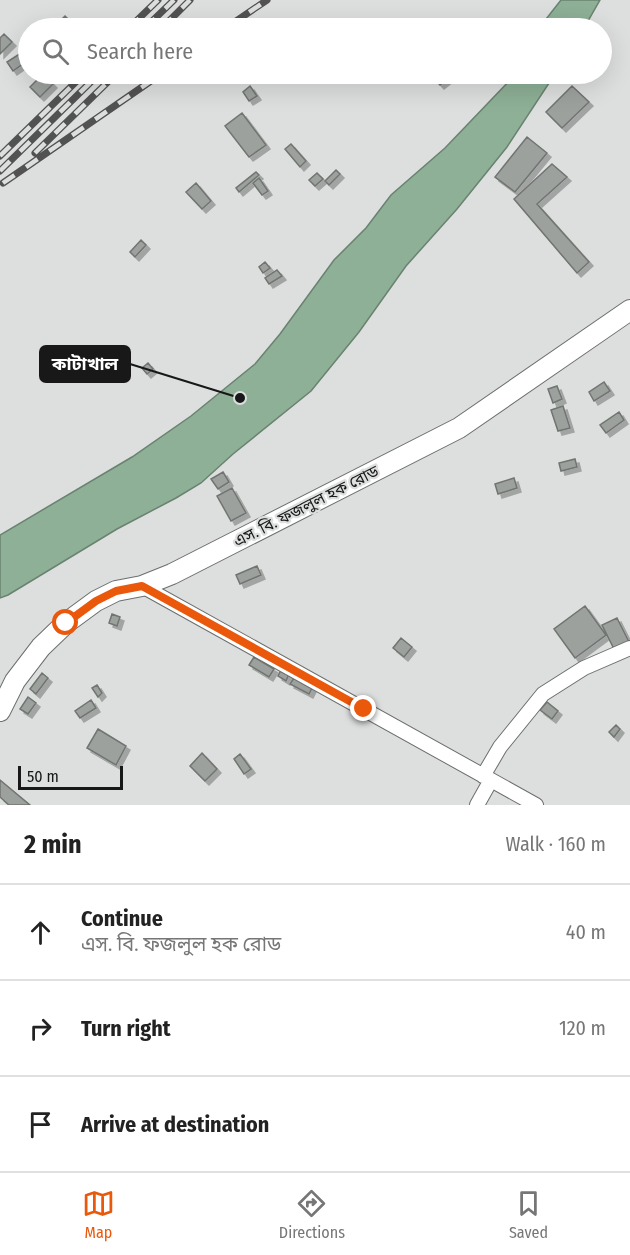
<!DOCTYPE html>
<html lang="en">
<head>
<meta charset="utf-8">
<style>
  body { margin:0; font-family:"Fira Sans Condensed","Noto Sans Bengali",sans-serif; background:#f2f2f2; color:#222 }
  .scale { position:absolute; left:18px; bottom:15px; width:105px; box-sizing:border-box; padding-left:6px; border:3px solid #171817; border-top:0; font-size:16px; line-height:21px; white-space:nowrap; color:#171817; -webkit-text-stroke:4px #dcdfdd; paint-order:stroke }
  .stop { position:absolute; width:18px; height:18px; margin:-14px; border:4px solid #ea580c; border-radius:50%; background:#fff }
  .stop.end { background:#ea580c; border-color:#fff; box-shadow:0 2px 6px #0008 }
  .list { margin:0; padding:0; list-style:none }
  h2 { display:flex; justify-content:space-between; align-items:center; height:78px; margin:0; padding:0 24px; font-size:26px }
  h2 small { font-size:20px; font-weight:400; color:#767676 }
  .list li { display:grid; grid-template-columns:39px 1fr auto; gap:18px; align-items:center; box-sizing:border-box; height:96px; padding:0 24px; border-top:2px solid #e0e0e0 }
  .list b { display:block; font-size:22px; white-space:nowrap }
  .list p { margin:0; font-size:20px; white-space:nowrap; color:#767676 }
  .list em { font-size:20px; font-style:normal; color:#767676 }
  .icon { flex:none; width:33px; height:33px; fill:none; stroke:currentColor; stroke-width:2; stroke-linecap:round; stroke-linejoin:round }
  .map { position:relative; flex:none; width:630px; height:805px; overflow:hidden }
  .search { position:absolute; background:#fff; box-shadow:0 6px 24px #0002; left:18px; right:18px; top:18px; height:66px; display:flex; align-items:center; gap:15px; box-sizing:border-box; padding:0 21px; border-radius:33px; color:#767676; font-size:22px }
  .sheet { height:366px; background:#fff }
  nav { display:flex; justify-content:space-around; align-items:center; box-sizing:border-box; height:84px; border-top:2px solid #e0e0e0; background:#fff; font-size:16px; color:#767676 }
  nav a { display:grid; justify-items:center; gap:3px }
  nav .on { color:#ea580c }
  .map>svg:first-child { display:block }
  .water { fill:#8db096; stroke:#6a8270; stroke-width:1.5 }
  .building { fill:#9da19e; stroke:#717471; stroke-width:1.5; filter:url(#shadow) }
  .lines { fill:none; stroke-linecap:round; stroke-linejoin:round }
  .minor-casing { stroke:#6c6f6d; stroke-width:16 }
  .secondary-casing { stroke:#6c6f6d; stroke-width:22 }
  .minor { stroke:#fff; stroke-width:14 }
  .secondary { stroke:#fff; stroke-width:20 }
  .rail-casing { stroke:#515251; stroke-width:7 }
  .rail { stroke:#dcdfdd; stroke-width:4.5; stroke-dasharray:14; stroke-linecap:butt }
  .route { stroke:#ea580c; stroke-width:8 }
  .labels { text-anchor:middle; dominant-baseline:central; stroke-width:4.5; stroke-linejoin:round; paint-order:stroke }
  .street-label { font-size:16px; fill:#171817; stroke:#dcdfdd }
  .leader { fill:none; stroke:#171817; stroke-width:2 }
  .callout-dot { fill:#171817; stroke:#dcdfdd; stroke-width:2 }
  .callout { fill:#171817; stroke:#171817; stroke-width:2 }
  .callout-label { font-size:18px; text-anchor:middle; font-weight:bold; fill:#fff }
</style>
</head>
<body>
<div class="map">
<svg width="630" height="805" viewBox="0 0 630 805">
  <defs>
    <filter id="shadow"><feDropShadow dx="4" dy="4" stdDeviation="0" flood-color="#0004"/></filter>
  </defs>
  <rect width="100%" height="100%" fill="#dcdfdd"/>
  <path class="water" d="M 561,0 L 600,0 L 584,28 L 539,28 Z
    M 514,74 L 555,74 L 507,147 L 457,209 L 406,266 L 359,332 L 311,391 L 233,454 L 201,483 L 176,498 L 117,529 L 8,595 L 0,598 L 0,535 L 132,457 L 191,416 L 255,364 L 280,334 L 334,260 L 366,228 L 391,195 L 445,148 L 511,79 Z"/>
  <path class="building" d="M 65,16 L 73,24 L 69,28 L 61,20 Z
    M 287,19 L 293,28 L 278,28 L 276,25 Z
    M 4,34 L 12,42 L 0,54 L 0,38 Z
    M 21,53 L 27,61 L 13,71 L 7,62 Z
    M 43,74 L 53,84 L 40,97 L 30,87 Z
    M 430,74 L 454,74 L 440,85 Z
    M 250,86 L 257,96 L 249,101 L 243,92 Z
    M 572,86 L 589,102 L 562,128 L 546,112 Z
    M 242,113 L 266,145 L 249,157 L 225,126 Z
    M 527,137 L 547,153 L 515,192 L 495,177 Z
    M 291,144 L 306,161 L 300,167 L 285,149 Z
    M 552,164 L 567,177 L 537,204 L 589,262 L 577,273 L 514,199 Z
    M 336,170 L 340,174 L 329,185 L 325,181 Z
    M 256,172 L 259,175 L 239,192 L 236,188 Z
    M 317,173 L 323,179 L 315,186 L 309,180 Z
    M 259,178 L 268,191 L 262,195 L 253,183 Z
    M 196,183 L 211,201 L 202,209 L 186,192 Z
    M 141,240 L 146,245 L 135,257 L 130,252 Z
    M 265,262 L 270,268 L 263,273 L 259,267 Z
    M 277,270 L 282,276 L 269,284 L 265,278 Z
    M 148,363 L 153,369 L 147,374 L 142,368 Z
    M 604,382 L 610,391 L 594,401 L 589,392 Z
    M 557,386 L 562,399 L 553,403 L 548,389 Z
    M 563,406 L 570,428 L 558,431 L 551,410 Z
    M 619,412 L 624,420 L 606,433 L 600,425 Z
    M 575,459 L 577,467 L 561,471 L 559,463 Z
    M 223,472 L 229,482 L 218,489 L 211,479 Z
    M 514,478 L 517,488 L 498,494 L 495,484 Z
    M 232,488 L 246,513 L 231,521 L 217,496 Z
    M 257,566 L 261,575 L 240,584 L 236,575 Z
    M 585,606 L 606,635 L 575,658 L 554,629 Z
    M 112,614 L 120,617 L 117,626 L 109,623 Z
    M 617,618 L 629,642 L 614,649 L 602,625 Z
    M 401,638 L 412,647 L 404,657 L 393,648 Z
    M 254,657 L 274,669 L 269,677 L 249,665 Z
    M 281,670 L 289,674 L 286,681 L 278,676 Z
    M 42,673 L 48,678 L 36,694 L 30,689 Z
    M 294,678 L 312,688 L 309,694 L 290,684 Z
    M 97,685 L 102,693 L 98,697 L 92,688 Z
    M 28,697 L 36,703 L 28,714 L 20,709 Z
    M 91,700 L 96,708 L 80,718 L 75,711 Z
    M 547,702 L 558,711 L 552,719 L 540,710 Z
    M 616,725 L 620,729 L 614,737 L 609,732 Z
    M 98,729 L 126,746 L 116,765 L 87,748 Z
    M 202,753 L 217,769 L 205,781 L 190,766 Z
    M 240,754 L 251,769 L 244,774 L 234,759 Z
    M 0,780 L 30,805 L 9,805 L 0,797 Z"/>
  <g class="lines">
    <defs>
      <path id="minor" d="M 142,586 L 536,805
        M 483,776 L 500,747 L 543,694 L 584,668 L 630,648
        M 477,805 L 491,780"/>
      <path id="secondary" d="M 0,711 L 15,681 L 41,647 L 66,623 L 96,601 L 116,591 L 142,586 L 172,574 L 459,428 L 630,310"/>
    </defs>
    <use href="#minor" class="minor-casing"/>
    <use href="#secondary" class="secondary-casing"/>
    <use href="#minor" class="minor"/>
    <use href="#secondary" class="secondary"/>
    <defs>
      <path id="rail" d="M 129,28 L 158,0
        M 145,28 L 174,0
        M 162,28 L 190,0
        M 226,28 L 267,0
        M 35,153 L 116,74
        M 0,156 L 84,74
        M 0,171 L 99,74
        M 3,183 L 161,74"/>
    </defs>
    <use href="#rail" class="rail-casing"/>
    <use href="#rail" class="rail"/>
  </g>
  <g class="lines">
    <path class="route" d="M 66,623 L 96,601 L 116,591 L 142,586 L 364,709"/>
  </g>
  <g class="labels">
    <g class="street-label">
      <text transform="translate(306 506) rotate(-27)">এস. বি. ফজলুল হক রোড</text>
    </g>
  </g>
  <path class="leader" d="M240 398L130 364"/>
  <circle class="callout-dot" cx="240" cy="398" r="6"/>
  <rect class="callout" x="40" y="346" width="90" height="36" rx="6"/>
  <g class="callout-label">
    <text x="85" y="370">কাটাখাল</text>
  </g>
</svg>
<div class="scale">50 m</div>
<div class="stop" style="left:66px;top:623px"></div>
<div class="stop end" style="left:364px;top:709px"></div>
<div class="search"><svg class="icon" aria-label="search" viewBox="0 0 24 24"><circle cx="10" cy="10" r="6"/><path d="M15 15l6 6"/></svg>Search here</div>
</div>
<section class="sheet">
<h2>2 min<small>Walk · 160 m</small></h2>
<ul class="list">
<li><svg class="icon" aria-label="ahead" viewBox="0 0 24 24"><path d="M12 20V5M6 11l6-6 6 6"/></svg><div><b>Continue</b><p>এস. বি. ফজলুল হক রোড</p></div><em>40 m</em></li>
<li><svg class="icon" aria-label="right" viewBox="0 0 24 24"><path d="M7 20v-9h11M14 6l5 5-5 5"/></svg><div><b>Turn right</b></div><em>120 m</em></li>
<li><svg class="icon" aria-label="arrive" viewBox="0 0 24 24"><path d="M6 21V4h12l-3 4 3 4H6"/></svg><div><b>Arrive at destination</b></div></li>
</ul>
</section>
<nav>
<a class="on"><svg class="icon" aria-label="map" viewBox="0 0 24 24"><path d="M3 6l6-2 6 2 6-2v14l-6 2-6-2-6 2zM9 4v14M15 6v14"/></svg>Map</a>
<a><svg class="icon" aria-label="directions" viewBox="0 0 24 24"><path d="M12 3l9 9-9 9-9-9zM9 14v-3h6M13 9l2 2-2 2"/></svg>Directions</a>
<a><svg class="icon" aria-label="saved" viewBox="0 0 24 24"><path d="M7 4h10v16l-5-4-5 4z"/></svg>Saved</a>
</nav>
</body>
</html>
